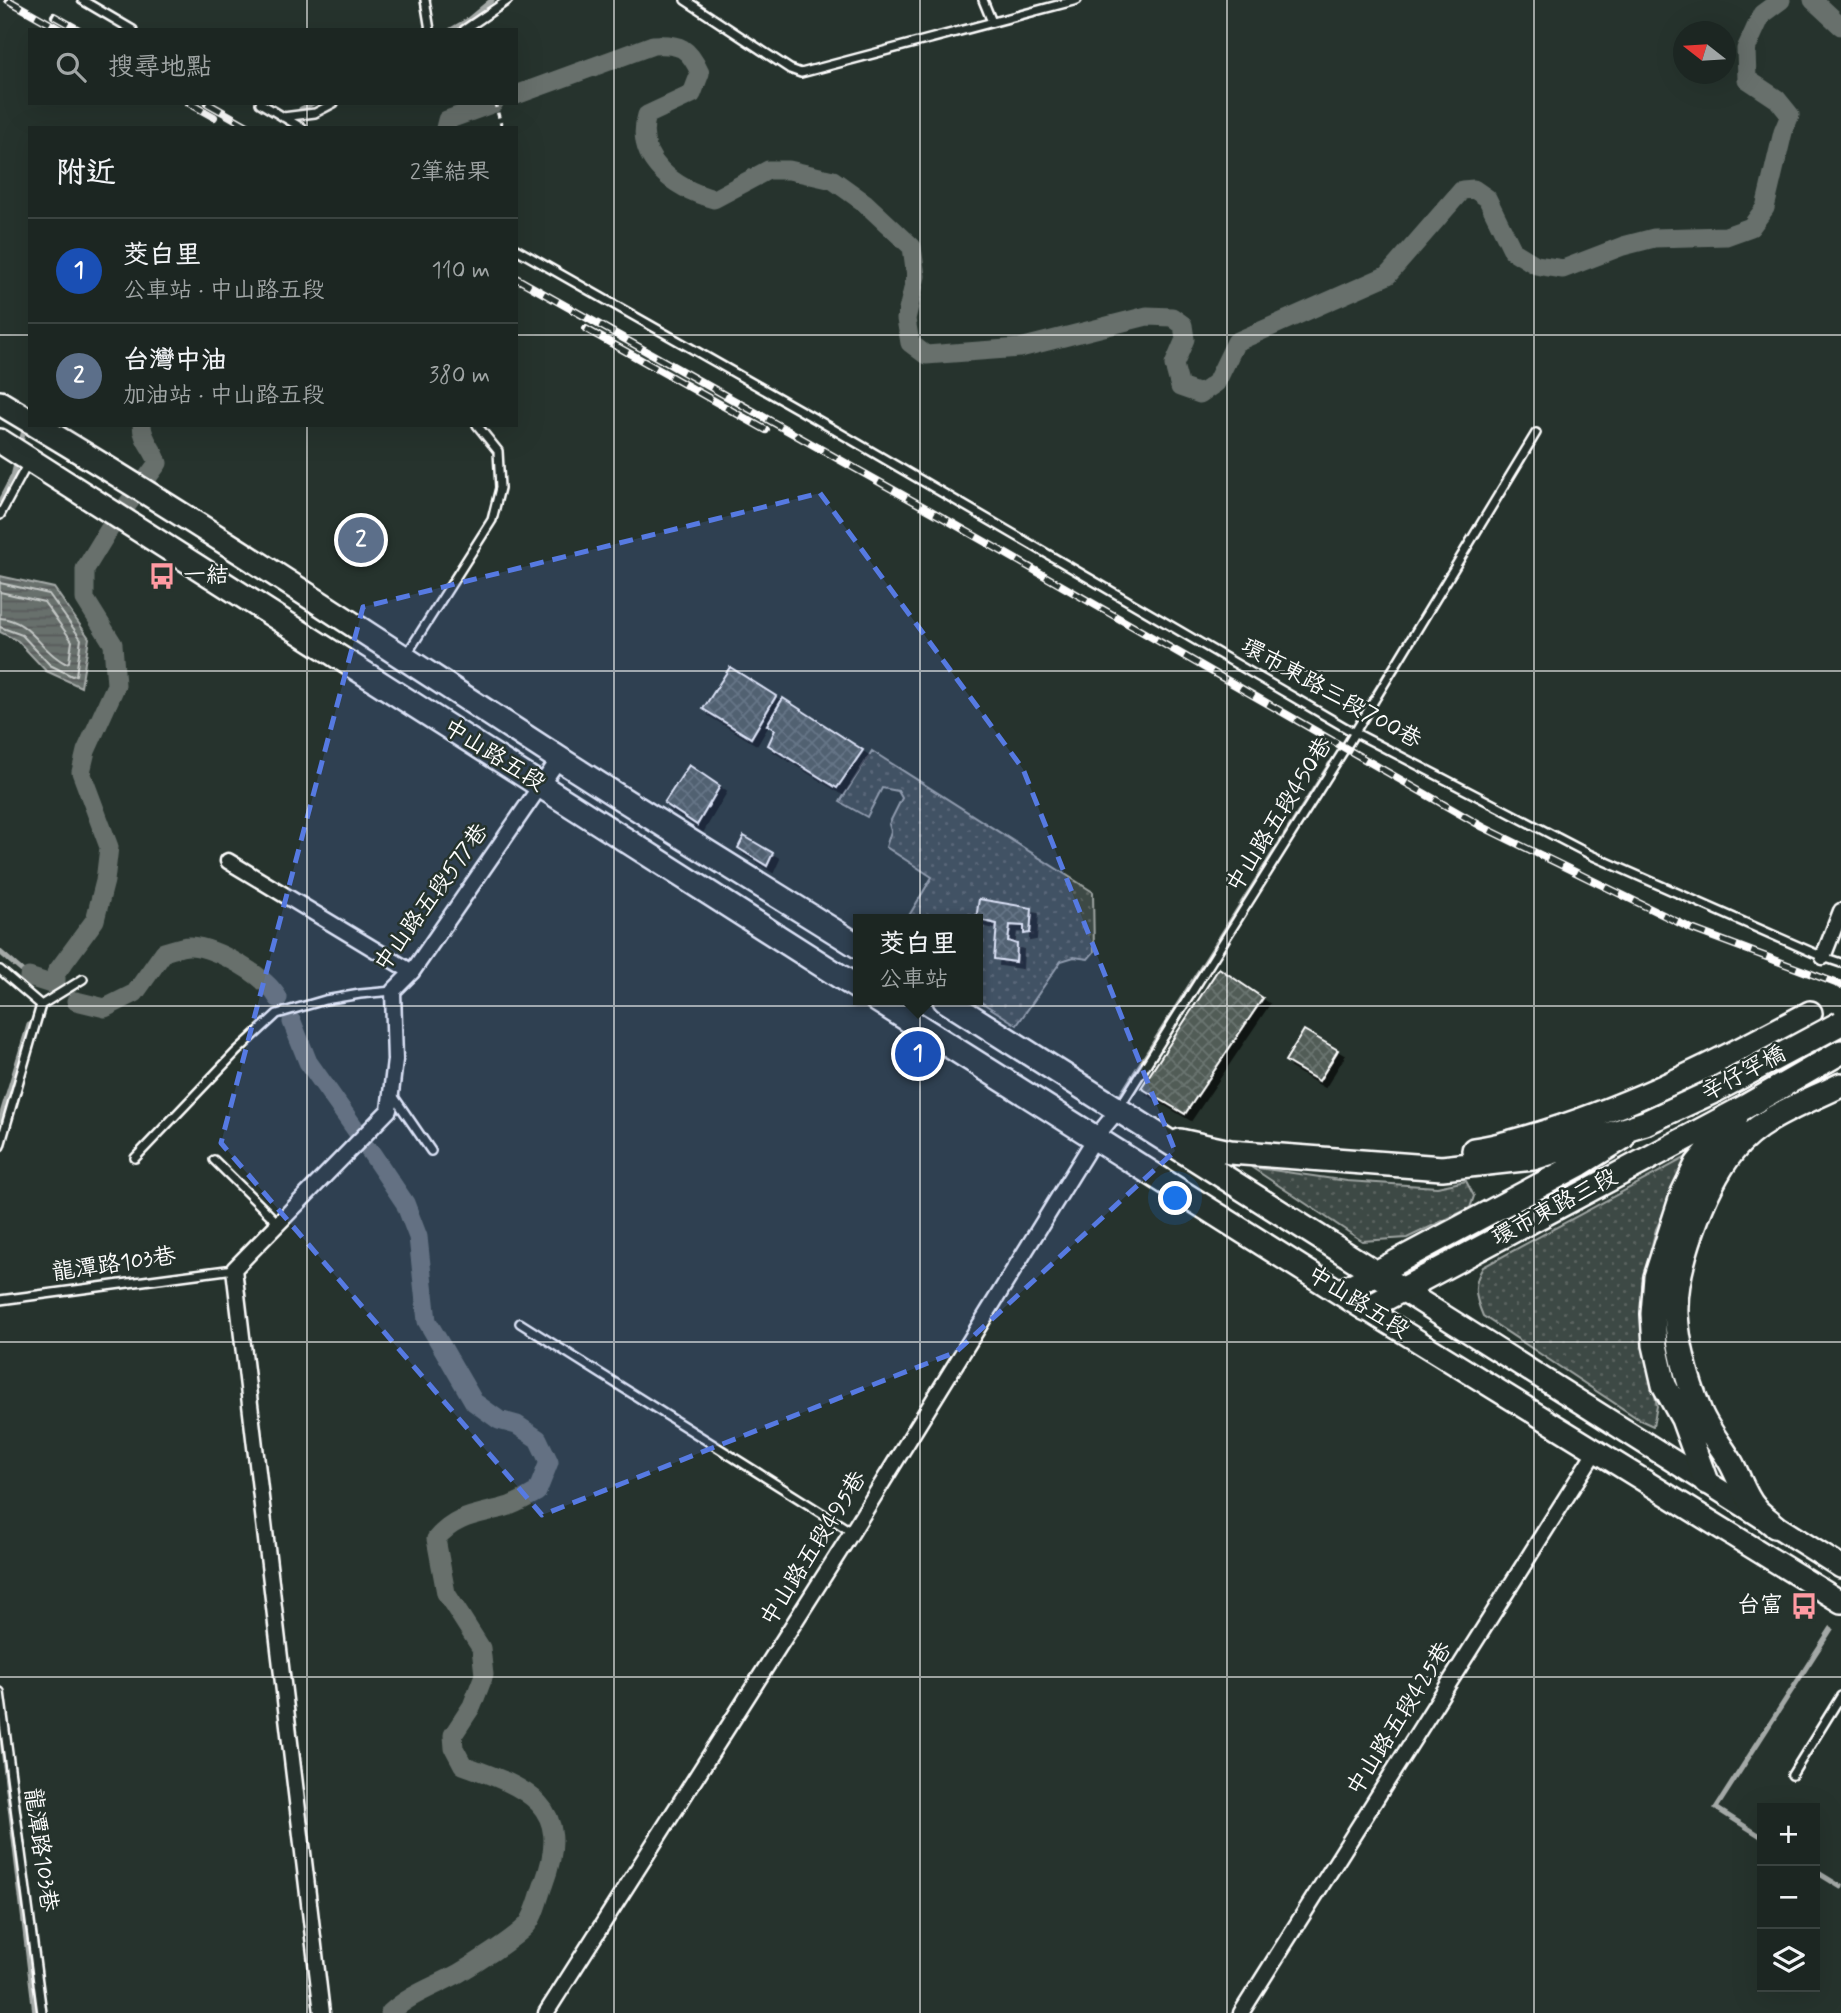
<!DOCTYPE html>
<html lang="zh-TW">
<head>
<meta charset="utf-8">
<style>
  body { margin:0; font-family:Mynerve,"LXGW WenKai TC",sans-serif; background:#252e2a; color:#f1f3f6 }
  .controls { position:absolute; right:21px; bottom:21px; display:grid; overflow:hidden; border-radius:0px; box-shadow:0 7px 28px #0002 }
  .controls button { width:63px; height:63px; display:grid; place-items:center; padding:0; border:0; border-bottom:2px solid #3a4340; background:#1c2622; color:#f1f3f6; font:35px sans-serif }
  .compass { position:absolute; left:1673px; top:21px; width:63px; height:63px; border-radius:50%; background:#1c2622; box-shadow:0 7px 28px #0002; rotate:287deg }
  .you { position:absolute; left:1176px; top:1199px; width:24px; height:24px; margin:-18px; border:5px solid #fff; border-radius:50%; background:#1a73e8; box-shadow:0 0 0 10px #1a73e833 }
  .badge { display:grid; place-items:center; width:46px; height:46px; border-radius:50%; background:#db2777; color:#fff; font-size:23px; font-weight:700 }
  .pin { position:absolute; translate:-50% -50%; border:4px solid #fff; box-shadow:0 2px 7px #0006 }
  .popup { position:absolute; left:853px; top:914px; width:130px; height:91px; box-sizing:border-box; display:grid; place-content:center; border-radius:0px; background:#1c2622; filter:drop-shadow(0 2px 5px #0005); font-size:23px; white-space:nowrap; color:#a0a5a5 }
  .popup b { font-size:26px; color:#f1f3f6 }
  .popup::after { content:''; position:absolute; left:50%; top:100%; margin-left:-14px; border:14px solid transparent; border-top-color:#1c2622 }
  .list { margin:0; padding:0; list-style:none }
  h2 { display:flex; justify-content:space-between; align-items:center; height:91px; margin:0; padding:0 28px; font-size:30px }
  h2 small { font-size:23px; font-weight:400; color:#a0a5a5 }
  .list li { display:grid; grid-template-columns:46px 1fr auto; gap:21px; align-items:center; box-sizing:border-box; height:105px; padding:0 28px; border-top:2px solid #3a4340 }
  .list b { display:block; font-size:26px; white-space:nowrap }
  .list p { margin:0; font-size:23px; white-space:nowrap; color:#a0a5a5 }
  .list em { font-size:23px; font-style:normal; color:#a0a5a5 }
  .icon { flex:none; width:38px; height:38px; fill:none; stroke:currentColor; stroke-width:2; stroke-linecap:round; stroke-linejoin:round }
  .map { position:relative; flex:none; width:1841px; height:2013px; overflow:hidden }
  .search { position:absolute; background:#1c2622; box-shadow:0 7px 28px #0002; left:28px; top:28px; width:490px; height:77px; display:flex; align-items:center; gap:18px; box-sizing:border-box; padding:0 24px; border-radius:0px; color:#a0a5a5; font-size:26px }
  .panel { position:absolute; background:#1c2622; box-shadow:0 7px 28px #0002; left:28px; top:126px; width:490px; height:301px; border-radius:0px }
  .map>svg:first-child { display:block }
  .grass { fill:url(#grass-dots); stroke:#9ea4a2; stroke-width:2 }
  .water { fill:url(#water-rules); stroke:#a4a9a7; stroke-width:2 }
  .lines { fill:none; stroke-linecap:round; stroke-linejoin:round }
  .shore { stroke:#c2c6c4; stroke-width:2 }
  .stream { stroke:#a4a9a7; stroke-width:5 }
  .canal { stroke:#67706c; stroke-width:19 }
  .building { fill:url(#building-cross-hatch); stroke:#fff; stroke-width:2; filter:url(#shadow) }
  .lane-casing { stroke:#fff; stroke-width:12 }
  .street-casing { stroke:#fff; stroke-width:19 }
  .secondary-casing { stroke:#fff; stroke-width:26 }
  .primary-casing { stroke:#fff; stroke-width:28 }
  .path { stroke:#fff; stroke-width:3.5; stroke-dasharray:5 5; stroke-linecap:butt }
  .lane { stroke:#26332d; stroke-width:7 }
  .street { stroke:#26332d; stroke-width:14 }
  .secondary { stroke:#26332d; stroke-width:21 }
  .primary { stroke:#26332d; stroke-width:23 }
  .rail-casing { stroke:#fff; stroke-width:8 }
  .rail { stroke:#26332d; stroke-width:5; stroke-dasharray:16; stroke-linecap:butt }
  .primary-bridge-casing { stroke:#fff; stroke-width:28; stroke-linecap:butt }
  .primary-bridge { stroke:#26332d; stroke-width:23 }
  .marked { fill:#567ae2; fill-opacity:0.2; stroke:#567ae2; stroke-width:5; stroke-dasharray:14 9; stroke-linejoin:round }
  .grid { fill:none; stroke:#fff; stroke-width:2; stroke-opacity:0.55 }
  .labels { text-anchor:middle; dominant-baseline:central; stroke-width:5; stroke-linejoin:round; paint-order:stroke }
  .poi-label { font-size:23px; fill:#fff; stroke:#26332d; text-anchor:start }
  .street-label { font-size:23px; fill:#fff; stroke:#26332d }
</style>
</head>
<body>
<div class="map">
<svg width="1841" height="2013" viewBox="0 0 1841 2013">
  <defs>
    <pattern id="grass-dots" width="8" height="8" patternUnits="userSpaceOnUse" patternTransform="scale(1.75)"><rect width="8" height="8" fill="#3e4944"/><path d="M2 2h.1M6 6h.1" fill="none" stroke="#5b6460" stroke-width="1.8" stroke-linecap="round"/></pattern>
    <pattern id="water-rules" width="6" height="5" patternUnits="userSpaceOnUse" patternTransform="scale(1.75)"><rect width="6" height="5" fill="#67706c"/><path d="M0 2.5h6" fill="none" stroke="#575a59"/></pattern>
    <pattern id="building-cross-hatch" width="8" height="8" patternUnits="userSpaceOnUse" patternTransform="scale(1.75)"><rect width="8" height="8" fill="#515c57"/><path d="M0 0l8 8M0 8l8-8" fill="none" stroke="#6b7470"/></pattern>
    <filter id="shadow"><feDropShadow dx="6" dy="6" stdDeviation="0" flood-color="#0009"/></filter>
  </defs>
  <rect width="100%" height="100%" fill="#26332d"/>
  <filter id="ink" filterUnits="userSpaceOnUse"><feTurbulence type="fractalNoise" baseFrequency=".0143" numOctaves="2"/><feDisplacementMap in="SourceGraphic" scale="14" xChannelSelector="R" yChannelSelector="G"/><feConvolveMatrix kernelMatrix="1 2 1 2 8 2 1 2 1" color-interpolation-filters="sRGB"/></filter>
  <g filter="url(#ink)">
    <path class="grass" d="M 872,751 L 1093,892 L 1094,952 L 1088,959 L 1074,957 L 1061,961 L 1017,1025 L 978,1000 L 978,919 L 907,919 L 932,877 L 886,847 L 891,831 L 889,824 L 902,798 L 898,791 L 882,788 L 867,817 L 840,802 Z
      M 1692,1154 L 1656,1229 L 1642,1285 L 1645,1341 L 1657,1406 L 1653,1426 L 1640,1420 L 1483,1316 C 1475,1297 1472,1285 1483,1267 Z
      M 1251,1167 L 1347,1181 L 1437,1187 L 1466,1181 L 1474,1196 L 1470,1208 L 1407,1238 L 1362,1241 Z"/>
    <path class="water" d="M 0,576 L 54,588 L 89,638 L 81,687 L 46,671 L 18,641 L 0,632 Z"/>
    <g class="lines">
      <path class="shore" d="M 0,583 L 49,594 L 81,639 L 76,675 L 72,676 L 50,665 L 22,635 L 0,627
        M 0,592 L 44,602 L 72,641 L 69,662 L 65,663 C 40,651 31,620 0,618"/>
      <path class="stream" d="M 451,30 L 467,21 L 492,0
        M 301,109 L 313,103
        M 21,442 L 24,430
        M 0,501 L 13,476 L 16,464
        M 1359,717 L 1387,672
        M 0,952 L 29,977
        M 53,986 L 54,985
        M 1120,1097 L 1330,764
        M 0,1120 L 29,1025
        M 0,1724 L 35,2013
        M 1762,1837 L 1716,1808 L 1831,1629
        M 1815,1871 L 1841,1887"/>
      <path class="canal" d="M 1813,0 L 1841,26
        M 516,95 L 653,45 C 680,43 689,48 700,73 L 692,94 L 647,115 C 633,160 676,189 714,199 L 768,170 L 789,170 L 833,180 L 865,203 L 912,247 L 916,276 L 906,319 L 910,343 L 926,355 L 1020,348 L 1147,316 L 1172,317 L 1183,325 L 1185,339 L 1174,365 L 1180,387 L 1200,394 L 1216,383 L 1236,342 L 1388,275 L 1462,190 L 1474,189 L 1487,198 L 1513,251 L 1536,265 L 1563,269 L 1623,246 L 1654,238 L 1726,236 L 1751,227 L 1765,208 L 1783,132 L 1790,115 L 1777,99 L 1747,79 L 1746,49 L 1762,14 L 1781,0
        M 445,128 L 447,120 L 494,103
        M 29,977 L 54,985
        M 56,986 L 56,973 L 95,920 L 105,881 L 109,847 L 81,772 L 86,751 L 116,685 L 113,644 L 85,599 L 85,569 L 110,528 L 158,463 C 154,449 142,440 142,425
        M 76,1001 L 105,1008 L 135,993 L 164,952 C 172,950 183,945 191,946 C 217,948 265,975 278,998
        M 292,1022 L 308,1062 L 361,1137
        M 370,1151 L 405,1203 L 418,1237 L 427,1321 L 474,1402 L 499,1420 L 517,1425 L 538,1439 L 549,1462 L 537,1492 C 527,1497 517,1504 506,1507 C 478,1515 456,1515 436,1539 L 446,1593 L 481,1648 L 484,1675 L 472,1706 L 453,1735 L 454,1748 L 463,1765 C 528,1788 573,1805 544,1883 C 539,1895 535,1918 525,1927 C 512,1940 476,1963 459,1973 C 436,1986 410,1994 390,2013"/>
    </g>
    <path class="building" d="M 730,667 L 776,696 L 751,738 L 703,709 Z
      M 783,698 L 863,750 L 837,788 L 768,745 L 775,730 L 767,725 Z
      M 689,765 L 720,786 L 697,825 L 664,803 Z
      M 744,836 L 773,853 L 767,866 L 738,848 Z
      M 979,899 L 1032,908 L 1030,933 L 1024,934 L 1024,926 L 1010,925 L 1008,941 L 1017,944 L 1016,962 L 994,959 L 997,924 L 976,919 Z
      M 1219,968 L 1263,998 L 1185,1114 L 1141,1088 Z
      M 1304,1030 L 1338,1050 L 1319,1081 L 1285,1061 Z"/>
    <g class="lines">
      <defs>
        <path id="lane" d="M 82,0 L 133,30
          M 425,0 L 430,30
          M 685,0 L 790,69 L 801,73 L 1077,0
          M 983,0 L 992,22
          M 464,30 L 508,0
          M 260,103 L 302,128
          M 283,117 L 315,113 L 334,103
          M 516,249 L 821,422 L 1348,729 L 1591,855 L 1823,957 L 1841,963
          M 0,515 L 28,463
          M 405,657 L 492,520 L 500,488 L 498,451 L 477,425
          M 0,970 L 41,1005 L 0,1146
          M 41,1005 L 83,979
          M 392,1094 L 431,1151
          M 1119,1108 L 1349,742 L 1536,433
          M 135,1158 L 236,1052 L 277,1014 L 325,1000 L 360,994 L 393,991
          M 214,1160 L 278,1223
          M 0,1300 L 234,1269
          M 520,1323 L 852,1532
          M 0,1692 L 42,2013
          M 1792,1775 L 1841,1696"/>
        <path id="street" d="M 228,861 L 412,972
          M 1823,957 L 1841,911
          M 322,2013 L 234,1269 L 389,1110 L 395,1060 L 393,991 L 412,972 L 559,759
          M 546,2013 L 852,1532 L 1095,1138 L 1119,1109
          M 1241,2013 L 1596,1450"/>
        <path id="secondary" d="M 1401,1289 L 1841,1567
          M 1366,1309 L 1841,1602"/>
        <path id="primary" d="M 0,403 L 30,421
          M 36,425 C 213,531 385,646 558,758 C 657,822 758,883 858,946
          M 0,441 L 858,988
          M 877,1000 L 1366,1309 L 1745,1107 L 1841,1052
          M 945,1000 L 1401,1289
          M 1180,1141 L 1230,1152 L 1442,1168 L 1533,1158 L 1645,1123
          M 1474,1150 C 1499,1147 1522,1139 1546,1132 C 1638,1103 1725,1059 1810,1013
          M 1340,1292 L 1580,1164 L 1622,1138
          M 1706,1482 L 1683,1419 L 1664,1385 L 1655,1345 L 1653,1314 L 1656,1277 L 1683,1193 L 1697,1164 L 1736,1117
          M 1775,1526 C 1769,1520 1760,1515 1755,1508 C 1744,1496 1739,1476 1730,1461 C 1721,1446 1707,1429 1700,1412 C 1688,1382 1678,1346 1676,1314 C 1674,1268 1704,1187 1733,1151 C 1759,1118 1805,1103 1841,1085"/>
      </defs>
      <use href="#lane" class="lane-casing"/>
      <use href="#street" class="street-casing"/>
      <use href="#secondary" class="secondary-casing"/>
      <use href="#primary" class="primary-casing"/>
      <path class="path" d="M 495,103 L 502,128"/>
      <use href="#lane" class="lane"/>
      <use href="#street" class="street"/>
      <use href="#secondary" class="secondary"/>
      <use href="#primary" class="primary"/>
      <defs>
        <path id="rail" d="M 8,0 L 61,30
          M 54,16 L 79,30
          M 189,103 L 214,117
          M 207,103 L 251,128
          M 516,278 L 940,516 L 1483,827 L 1692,929 L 1841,985
          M 586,329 L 766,430"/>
      </defs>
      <use href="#rail" class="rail-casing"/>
      <use href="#rail" class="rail"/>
      <defs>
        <path id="primary-bridge" d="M 1645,1123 L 1714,1091 L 1841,1023"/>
      </defs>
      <use href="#primary-bridge" class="primary-bridge-casing"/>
      <use href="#primary-bridge" class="primary-bridge"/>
    </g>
  </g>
  <path class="marked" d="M 820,493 L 1023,769 L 1175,1151 L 956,1352 L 542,1515 L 221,1143 L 363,607 Z"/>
  <path class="grid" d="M 307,0 L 307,30M 614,0 L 614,2013M 920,0 L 920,2013M 1227,0 L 1227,2013M 1534,0 L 1534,2013M 307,103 L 307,128M 0,335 L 30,335M 516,335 L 1841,335M 307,425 L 307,2013M 0,671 L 1841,671M 0,1006 L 1841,1006M 0,1342 L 1841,1342M 0,1677 L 1841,1677"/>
  <defs>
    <symbol id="bus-bare" viewBox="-9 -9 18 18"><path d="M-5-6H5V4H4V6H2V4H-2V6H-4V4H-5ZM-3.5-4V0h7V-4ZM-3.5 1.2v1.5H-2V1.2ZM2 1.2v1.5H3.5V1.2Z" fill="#ff9aa2" stroke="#26332d" stroke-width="2.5" paint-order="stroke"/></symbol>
  </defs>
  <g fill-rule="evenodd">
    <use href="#bus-bare" x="143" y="557" width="38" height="38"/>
    <use href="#bus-bare" x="1785" y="1587" width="38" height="38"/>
  </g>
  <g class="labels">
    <g class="poi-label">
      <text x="183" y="576">一結</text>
      <text x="1783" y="1606" text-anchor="end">台富</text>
    </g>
    <g class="street-label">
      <text transform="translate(1331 694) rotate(29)">環市東路三段700巷</text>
      <text transform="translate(494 756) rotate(32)">中山路五段</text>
      <text transform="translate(1280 815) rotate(-58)">中山路五段450巷</text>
      <text transform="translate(432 898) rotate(-54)">中山路五段577巷</text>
      <text transform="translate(1744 1074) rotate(-28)">辛仔罕橋</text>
      <text transform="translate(1555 1208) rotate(-28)">環市東路三段</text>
      <text transform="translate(114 1265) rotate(-8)">龍潭路103巷</text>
      <text transform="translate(1358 1303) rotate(32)">中山路五段</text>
      <text transform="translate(814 1549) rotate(-58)">中山路五段495巷</text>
      <text transform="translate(1400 1719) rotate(-58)">中山路五段425巷</text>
      <text transform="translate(40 1850) rotate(82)">龍潭路103巷</text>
    </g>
  </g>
</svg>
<div class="controls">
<button>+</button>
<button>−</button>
<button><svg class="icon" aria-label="layers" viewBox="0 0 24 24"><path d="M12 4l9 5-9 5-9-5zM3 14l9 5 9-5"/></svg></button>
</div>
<svg class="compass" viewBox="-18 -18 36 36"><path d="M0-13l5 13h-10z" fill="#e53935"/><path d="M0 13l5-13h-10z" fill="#a0a5a5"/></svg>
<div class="you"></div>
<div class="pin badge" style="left:918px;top:1054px;background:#1a4fb4">1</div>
<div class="popup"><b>茭白里</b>公車站</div>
<div class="pin badge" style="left:361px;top:540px;background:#5c6f8a">2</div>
<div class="search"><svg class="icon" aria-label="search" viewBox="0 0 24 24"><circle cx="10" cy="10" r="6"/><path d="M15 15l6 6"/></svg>搜尋地點</div>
<section class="panel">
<h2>附近<small>2筆結果</small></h2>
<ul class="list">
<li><span class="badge" style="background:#1a4fb4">1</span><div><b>茭白里</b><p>公車站 · 中山路五段</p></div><em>110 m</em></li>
<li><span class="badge" style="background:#5c6f8a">2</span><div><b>台灣中油</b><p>加油站 · 中山路五段</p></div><em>380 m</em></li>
</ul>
</section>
</div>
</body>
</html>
